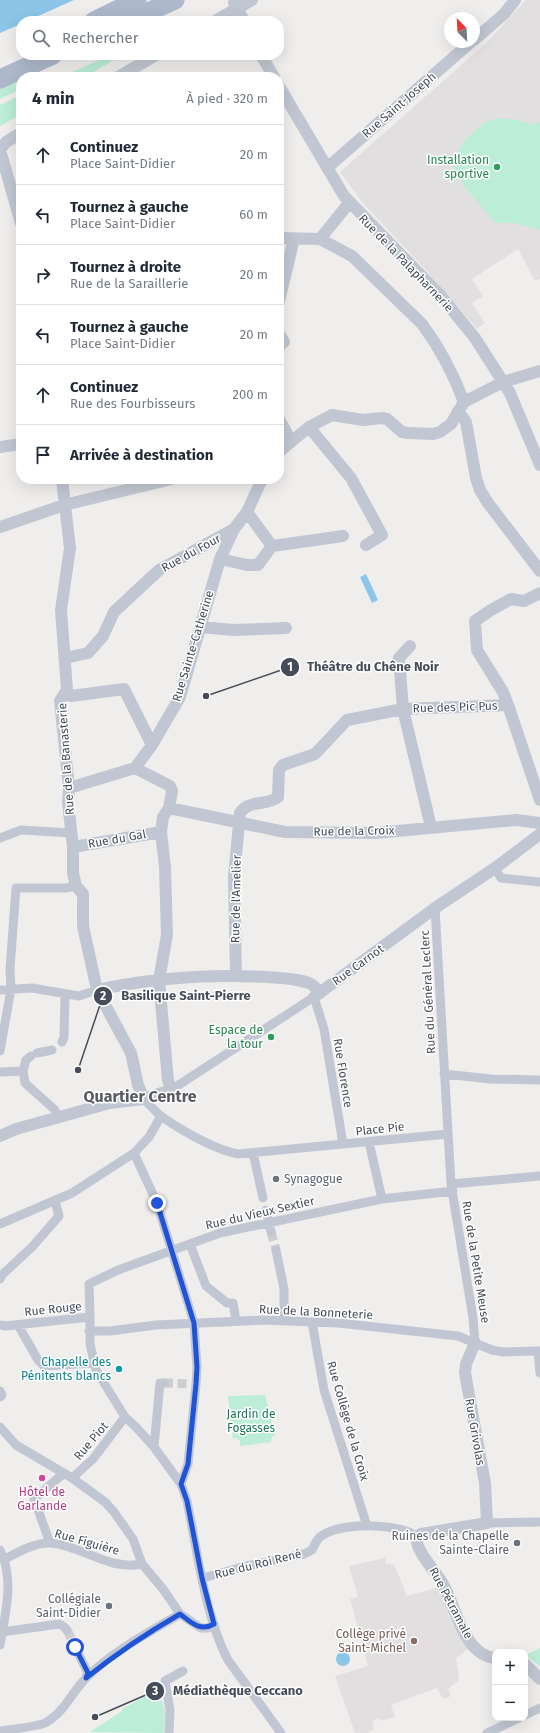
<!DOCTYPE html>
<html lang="fr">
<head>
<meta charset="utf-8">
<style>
  body { margin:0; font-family:"Fira Sans",sans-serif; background:#f2f2f3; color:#1f2937 }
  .controls { position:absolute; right:12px; bottom:12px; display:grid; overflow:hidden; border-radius:8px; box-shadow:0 4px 16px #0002 }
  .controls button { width:36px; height:36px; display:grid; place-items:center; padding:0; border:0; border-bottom:1px solid #e0e1e3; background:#fff; color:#1f2937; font:20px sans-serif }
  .compass { position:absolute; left:444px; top:12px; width:36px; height:36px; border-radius:50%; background:#fff; box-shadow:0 4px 16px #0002; rotate:336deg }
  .stop { position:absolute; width:12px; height:12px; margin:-9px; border:3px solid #1f53d8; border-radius:50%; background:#fff }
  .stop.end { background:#1f53d8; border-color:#fff; box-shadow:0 1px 4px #0008 }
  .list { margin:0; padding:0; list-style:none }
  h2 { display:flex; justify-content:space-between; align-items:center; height:52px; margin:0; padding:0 16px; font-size:17px }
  h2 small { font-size:13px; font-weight:400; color:#747a83 }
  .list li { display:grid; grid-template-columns:26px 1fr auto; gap:12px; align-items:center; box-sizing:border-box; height:60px; padding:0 16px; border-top:1px solid #e0e1e3 }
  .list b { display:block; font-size:15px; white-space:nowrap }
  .list p { margin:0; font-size:13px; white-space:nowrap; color:#747a83 }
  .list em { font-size:13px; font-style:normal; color:#747a83 }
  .icon { flex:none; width:22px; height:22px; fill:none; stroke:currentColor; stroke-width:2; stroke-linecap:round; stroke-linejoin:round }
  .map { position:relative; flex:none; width:540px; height:1733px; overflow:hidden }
  .search { position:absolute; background:#fff; box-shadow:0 4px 16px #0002; left:16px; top:16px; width:268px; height:44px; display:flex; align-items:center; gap:10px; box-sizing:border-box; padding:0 14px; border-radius:16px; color:#747a83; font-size:15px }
  .panel { position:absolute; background:#fff; box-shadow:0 4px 16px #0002; left:16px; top:72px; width:268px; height:412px; border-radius:16px }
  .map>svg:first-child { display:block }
  .education { fill:#e1dfdf }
  .green { fill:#bcedd6 }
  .water { fill:#8bc6e8 }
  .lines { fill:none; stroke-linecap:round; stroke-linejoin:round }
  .pedestrian-tunnel { stroke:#ceced0; stroke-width:9; stroke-dasharray:9 4.5; stroke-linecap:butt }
  .pedestrian { stroke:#c1c7d2; stroke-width:9 }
  .minor { stroke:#c1c7d2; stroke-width:12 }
  .primary { stroke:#adb8cb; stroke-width:19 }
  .route { stroke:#1f53d8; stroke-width:5 }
  .leisure-dot { fill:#2e9e5b; stroke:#fff; stroke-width:1.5 }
  .worship-dot { fill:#6b7280; stroke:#fff; stroke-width:1.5 }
  .culture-dot { fill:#0f9aa8; stroke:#fff; stroke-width:1.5 }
  .hotel-dot { fill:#d1479c; stroke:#fff; stroke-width:1.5 }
  .education-dot { fill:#8d6e63; stroke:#fff; stroke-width:1.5 }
  .labels { text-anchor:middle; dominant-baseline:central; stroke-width:3; stroke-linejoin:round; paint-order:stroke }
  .street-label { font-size:12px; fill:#464d5a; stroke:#fff }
  .leisure-label { font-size:12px; fill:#27864d; stroke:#fff; text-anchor:end }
  .worship-label { font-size:12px; fill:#5b616d; stroke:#fff; text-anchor:end }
  .culture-label { font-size:12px; fill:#0d838f; stroke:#fff; text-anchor:end }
  .park-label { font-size:12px; fill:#1a7858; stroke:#fff }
  .hotel-label { font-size:12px; fill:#b23c85; stroke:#fff }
  .education-label { font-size:12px; fill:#785e54; stroke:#fff; text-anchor:end }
  .district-label { font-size:16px; font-weight:bold; fill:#5a5c62; stroke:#fff }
  .leader { fill:none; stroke:#464d5a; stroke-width:1.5 }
  .callout-dot { fill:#464d5a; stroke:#fff; stroke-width:1.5 }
  .mark-label { font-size:12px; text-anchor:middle; font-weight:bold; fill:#fff }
  .callout-label { font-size:13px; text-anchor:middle; font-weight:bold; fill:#464d5a; stroke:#fff; stroke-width:3; stroke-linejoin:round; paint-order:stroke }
</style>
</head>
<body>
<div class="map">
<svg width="540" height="1733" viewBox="0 0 540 1733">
  <rect width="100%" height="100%" fill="#f0eeed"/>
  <path class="education" d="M 526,0 L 540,0 L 540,279 L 535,281 L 518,249 L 472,279 L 483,296 L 472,303 L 485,323 L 477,329 L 423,267 L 363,203 L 340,172 L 485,44 Z
    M 385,1558 L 386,1564 L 394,1564 L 407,1596 L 442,1586 L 470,1648 L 456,1658 L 459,1677 L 458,1681 L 448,1689 L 451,1696 L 443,1699 L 437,1688 L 391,1705 L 395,1717 L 380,1721 L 379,1718 L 372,1721 L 374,1729 L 367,1733 L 355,1733 L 335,1676 L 368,1666 L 350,1599 L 358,1597 L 349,1566 Z"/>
  <path class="green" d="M 110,55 L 123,55 L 85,77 L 61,77 Z
    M 21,82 L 21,89 L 0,99 L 0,85 Z
    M 21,95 L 21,114 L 0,126 L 0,105 Z
    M 499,118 L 519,120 L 530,124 L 540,122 L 540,230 L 514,223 L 495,223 L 455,175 L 453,159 L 467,138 L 485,122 Z
    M 265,1395 L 275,1436 L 272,1436 L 271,1442 L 240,1446 L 240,1441 L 237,1438 L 233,1439 L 228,1396 Z
    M 540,1648 L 540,1666 L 525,1655 Z
    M 159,1689 L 165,1712 L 164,1733 L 90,1732 L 122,1711 L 122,1709 Z"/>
  <path class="water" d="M 0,0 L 74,0 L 27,21 L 21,21 L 21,24 L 0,33 Z
    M 366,574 L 378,600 L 372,603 L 360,577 Z
    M336 1659a7 7 0 1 1 14 0a7 7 0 1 1-14 0Z"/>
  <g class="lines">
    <path class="pedestrian-tunnel" d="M 271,1232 L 276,1250
      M 164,1383 L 190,1384
      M 67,1630 L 75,1647"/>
    <path class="pedestrian" d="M 0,838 L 21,830 L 71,833
      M 495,868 L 501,878 L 540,882
      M 435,908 L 451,1184 L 473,1318 L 475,1343
      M 0,990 L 32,988 L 79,996 L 97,990
      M 62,1042 L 64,1037 L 65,995
      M 0,1051 L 11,989 L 10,969 L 16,888 L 66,888 L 76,886
      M 37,1053 L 52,1050
      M 23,1071 L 26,1060 L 31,1056
      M 0,1072 L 23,1071 L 25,1083 L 55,1110 L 58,1118
      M 444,1074 L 491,1079 L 540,1080
      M 171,1090 L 314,997 L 324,1029 L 343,1144
      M 144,1099 C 150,1105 156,1112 162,1117 C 183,1131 213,1149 238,1154 L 448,1134
      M 369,1142 L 382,1199
      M 134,1153 L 157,1203 L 194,1323 L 197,1367 L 196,1384 L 188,1464 L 181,1484 L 187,1501 C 197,1549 205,1617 228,1660 L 281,1733
      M 253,1153 L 263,1198
      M 451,1184 L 540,1176
      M 266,1210 L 271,1232
      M 0,1224 L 72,1193 L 134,1153 L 149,1137 L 161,1116
      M 190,1244 L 206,1286 L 227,1303 L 233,1303 L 236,1321
      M 276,1250 L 284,1289 L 284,1320
      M 0,1279 L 2,1275 L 33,1246 L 59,1216 L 55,1201
      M 90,1317 L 89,1284 L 118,1270 L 220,1233 L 382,1199 L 453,1191
      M 312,1322 L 324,1390 L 367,1526
      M 0,1325 L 5,1326 L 90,1317 L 90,1344 L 96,1370 L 125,1417 L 135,1426 L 154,1447 L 181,1484
      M 18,1325 L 38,1360 L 44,1366 L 94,1363
      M 89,1331 L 110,1331 L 156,1325 L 264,1320 L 338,1323 L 458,1336 L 492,1350 L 503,1352 L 540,1351
      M 538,1351 L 540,1373
      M 0,1391 L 2,1395 L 0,1397
      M 0,1427 L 16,1445 L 72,1478 L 105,1502 L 114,1512 L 133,1539 L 142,1564 L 163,1589 L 180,1614 L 201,1628 L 208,1628 L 214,1624
      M 154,1447 L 160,1383 L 164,1383
      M 72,1478 L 93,1459 L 125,1417
      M 487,1523 L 540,1522
      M 50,1543 L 34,1499 L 64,1473
      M 0,1550 C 15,1579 5,1615 0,1645
      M 5,1559 C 18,1552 36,1542 51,1543 C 83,1546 109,1571 142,1564
      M 203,1578 L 242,1567 L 304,1554 L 312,1550 C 315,1544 317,1538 323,1535 C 343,1522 399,1523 418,1537
      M 2,1632 L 59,1624 L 63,1626 L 67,1630
      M 75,1647 L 88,1673 L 86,1677
      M 525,1715 L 540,1708
      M 0,1731 C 11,1729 36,1727 45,1723 C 64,1713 72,1692 86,1678 C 112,1652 149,1632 180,1614
      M 169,1733 L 170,1710 L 165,1681 L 183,1671
      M 487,1733 L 519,1718"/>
    <path class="minor" d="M 234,3 L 244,21
      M 215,21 L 252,0
      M 474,40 L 504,14 L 515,0
      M 261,55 L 274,77
      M 118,77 L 156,55
      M 279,86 L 344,196 L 440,295 L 475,338 L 510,393 L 540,465
      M 21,133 L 6,142 L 0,150 L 21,223
      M 327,168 L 471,42
      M 279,238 L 320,239 L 352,256 L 422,324 C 440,348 453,373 464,402
      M 320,239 L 349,203
      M 279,301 L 294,239
      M 279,334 L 284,342 L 279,346
      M 458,411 L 466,422 L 476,478 L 480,490 L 488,503 L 540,571
      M 279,419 L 291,441
      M 309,427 L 351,478 L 382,535 L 366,545
      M 0,447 L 21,444
      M 279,452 L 309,427 L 332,415 L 363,420 L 382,418 L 387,419 L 402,432 L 408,433 L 433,434 L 440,432 L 451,424 L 464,402 L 503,382 L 540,371
      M 62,479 L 70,548 L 61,610 L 67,690 L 60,701 L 69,788 L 68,802 L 73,847 L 73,873 L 76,886 L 83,894 L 83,926 L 97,990 L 131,1053 L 138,1085 L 144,1099
      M 247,512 L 272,546 L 343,536
      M 0,527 L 64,505 L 172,479
      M 220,559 L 247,565 L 258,565 L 272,546
      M 540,593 L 524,601 L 511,599 L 491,610 L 475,621 L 477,650 L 503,692 L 508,705 L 540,800
      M 200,627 L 234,630 L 286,628
      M 65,658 L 88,653 L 103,636 L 114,612 L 159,570 L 234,529
      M 65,694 L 71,696 L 124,689 L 152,745
      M 69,788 L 135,768 L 152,745 L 180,697 L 220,559 L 234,529 L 247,512 L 262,479
      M 169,808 L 285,832 L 376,833 L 516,820 L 540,823
      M 431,827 L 403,709 L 508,705
      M 73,847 L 161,832
      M 236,975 L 234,876 L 240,813 C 249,799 268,806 278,797 L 279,770 L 283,765 L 315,754 L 347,720 L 403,709 L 399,658 L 410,646
      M 97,990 C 152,978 211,974 267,977 C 281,978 295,978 309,983 C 314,985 317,989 320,993
      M 314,997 L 435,908 L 495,868 L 540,834
      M 0,1136 L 16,1129 L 110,1103 L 144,1099 L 171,1090 L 168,1080 L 159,980 L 167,935 L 165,867 L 161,832 L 163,817 L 169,808 L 172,791 L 170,786 L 135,768
      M 475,1343 L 466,1364 L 465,1373 L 485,1483 L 487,1523 L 421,1534 C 419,1536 417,1538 417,1542 C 418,1553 437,1573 443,1584 C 456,1606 463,1655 495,1658
      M 525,1664 L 540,1679"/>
    <path class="primary" d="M 94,21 L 137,0
      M 128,21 L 175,0
      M 0,79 L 53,55"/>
  </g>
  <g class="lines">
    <path class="route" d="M 75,1647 L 88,1673 L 86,1678 C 116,1654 147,1633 180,1614 C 192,1623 200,1632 214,1624 L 202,1578 L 187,1501 L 181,1484 L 188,1464 L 196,1384 L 197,1367 L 194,1323 L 157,1203"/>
  </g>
  <g class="leisure-dot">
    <circle cx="497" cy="167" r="4"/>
    <circle cx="271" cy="1037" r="4"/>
  </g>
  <g class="worship-dot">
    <circle cx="276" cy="1179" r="4"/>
    <circle cx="517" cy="1543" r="4"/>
    <circle cx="109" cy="1606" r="4"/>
  </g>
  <circle class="culture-dot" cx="119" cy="1369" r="4"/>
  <circle class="hotel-dot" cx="42" cy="1478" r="4"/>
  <circle class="education-dot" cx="414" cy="1641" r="4"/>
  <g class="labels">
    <g class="street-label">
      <text transform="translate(399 105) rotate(-41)">Rue Saint-Joseph</text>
      <text transform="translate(406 263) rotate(46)">Rue de la Palapharnerie</text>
      <text transform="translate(191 553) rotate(-29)">Rue du Four</text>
      <text transform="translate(193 646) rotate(-73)">Rue Sainte-Catherine</text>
      <text transform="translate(455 707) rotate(-2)">Rue des Pic Pus</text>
      <text transform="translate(66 759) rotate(-94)">Rue de la Banasterie</text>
      <text transform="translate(354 831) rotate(-1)">Rue de la Croix</text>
      <text transform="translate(117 839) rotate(-10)">Rue du Gal</text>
      <text transform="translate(236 899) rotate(-89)">Rue de l'Amelier</text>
      <text transform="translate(358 965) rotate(-36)">Rue Carnot</text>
      <text transform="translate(428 992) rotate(-93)">Rue du Général Leclerc</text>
      <text transform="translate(343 1073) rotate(81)">Rue Florence</text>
      <text transform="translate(380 1129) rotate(-6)">Place Pie</text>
      <text transform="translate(260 1213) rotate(-13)">Rue du Vieux Sextier</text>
      <text transform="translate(476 1262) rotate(81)">Rue de la Petite Meuse</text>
      <text transform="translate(53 1309) rotate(-6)">Rue Rouge</text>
      <text transform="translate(316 1312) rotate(3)">Rue de la Bonneterie</text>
      <text transform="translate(348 1421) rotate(74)">Rue Collège de la Croix</text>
      <text transform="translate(475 1432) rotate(80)">Rue Grivolas</text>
      <text transform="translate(91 1441) rotate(-50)">Rue Piot</text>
      <text transform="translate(87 1542) rotate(16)">Rue Figuière</text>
      <text transform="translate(258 1564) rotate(-14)">Rue du Roi René</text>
      <text transform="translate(451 1603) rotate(62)">Rue Pétramale</text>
    </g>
    <g class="leisure-label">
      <text x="489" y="160">Installation<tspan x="489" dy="14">sportive</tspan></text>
      <text x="263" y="1030">Espace de<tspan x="263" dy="14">la tour</tspan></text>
    </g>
    <g class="worship-label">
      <text x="284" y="1179" text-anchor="start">Synagogue</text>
      <text x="509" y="1536">Ruines de la Chapelle<tspan x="509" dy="14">Sainte-Claire</tspan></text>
      <text x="101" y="1599">Collégiale<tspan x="101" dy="14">Saint-Didier</tspan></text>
    </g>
    <g class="culture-label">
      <text x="111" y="1362">Chapelle des<tspan x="111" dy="14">Pénitents blancs</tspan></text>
    </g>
    <g class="park-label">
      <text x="251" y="1414">Jardin de<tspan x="251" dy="14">Fogasses</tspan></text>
    </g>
    <g class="hotel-label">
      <text x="42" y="1492">Hôtel de<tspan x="42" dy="14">Garlande</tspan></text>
    </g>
    <g class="education-label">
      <text x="406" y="1634">Collège privé<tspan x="406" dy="14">Saint-Michel</tspan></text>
    </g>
    <g class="district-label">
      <text x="140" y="1096">Quartier Centre</text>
    </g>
  </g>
  <path class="leader" d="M206 696L290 667M78 1070L103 996M95 1717L155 1691"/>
  <g class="callout-dot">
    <circle cx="206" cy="696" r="4"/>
    <circle cx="78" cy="1070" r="4"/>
    <circle cx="95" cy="1717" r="4"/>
    <circle cx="290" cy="667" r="10"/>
    <circle cx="103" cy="996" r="10"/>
    <circle cx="155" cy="1691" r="10"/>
  </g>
  <g class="mark-label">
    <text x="290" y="671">1</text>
    <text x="103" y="1000">2</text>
    <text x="155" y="1695">3</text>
  </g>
  <g class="callout-label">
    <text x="373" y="671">Théâtre du Chêne Noir</text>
    <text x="186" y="1000">Basilique Saint-Pierre</text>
    <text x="238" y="1695">Médiathèque Ceccano</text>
  </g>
</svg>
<div class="controls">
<button>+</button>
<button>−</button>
</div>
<svg class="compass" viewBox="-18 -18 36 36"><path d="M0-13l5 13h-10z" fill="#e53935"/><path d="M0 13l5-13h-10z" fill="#747a83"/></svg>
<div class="stop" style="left:75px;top:1647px"></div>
<div class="stop end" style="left:157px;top:1203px"></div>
<div class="search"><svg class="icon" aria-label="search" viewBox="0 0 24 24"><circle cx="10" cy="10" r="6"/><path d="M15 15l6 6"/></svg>Rechercher</div>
<section class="panel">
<h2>4 min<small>À pied · 320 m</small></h2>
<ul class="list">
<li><svg class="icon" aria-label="ahead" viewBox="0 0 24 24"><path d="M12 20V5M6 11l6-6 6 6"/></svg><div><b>Continuez</b><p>Place Saint-Didier</p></div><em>20 m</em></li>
<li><svg class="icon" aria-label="left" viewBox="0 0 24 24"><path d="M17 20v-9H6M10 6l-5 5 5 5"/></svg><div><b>Tournez à gauche</b><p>Place Saint-Didier</p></div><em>60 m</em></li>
<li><svg class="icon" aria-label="right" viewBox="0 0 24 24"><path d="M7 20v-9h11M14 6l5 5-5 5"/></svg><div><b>Tournez à droite</b><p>Rue de la Saraillerie</p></div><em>20 m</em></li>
<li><svg class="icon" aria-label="left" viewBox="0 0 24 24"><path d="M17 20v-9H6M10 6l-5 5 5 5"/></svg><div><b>Tournez à gauche</b><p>Place Saint-Didier</p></div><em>20 m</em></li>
<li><svg class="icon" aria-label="ahead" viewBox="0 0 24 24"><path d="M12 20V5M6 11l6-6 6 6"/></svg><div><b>Continuez</b><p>Rue des Fourbisseurs</p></div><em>200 m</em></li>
<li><svg class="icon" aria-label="arrive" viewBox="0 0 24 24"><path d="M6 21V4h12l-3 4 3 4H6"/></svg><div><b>Arrivée à destination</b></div></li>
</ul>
</section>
</div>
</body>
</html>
